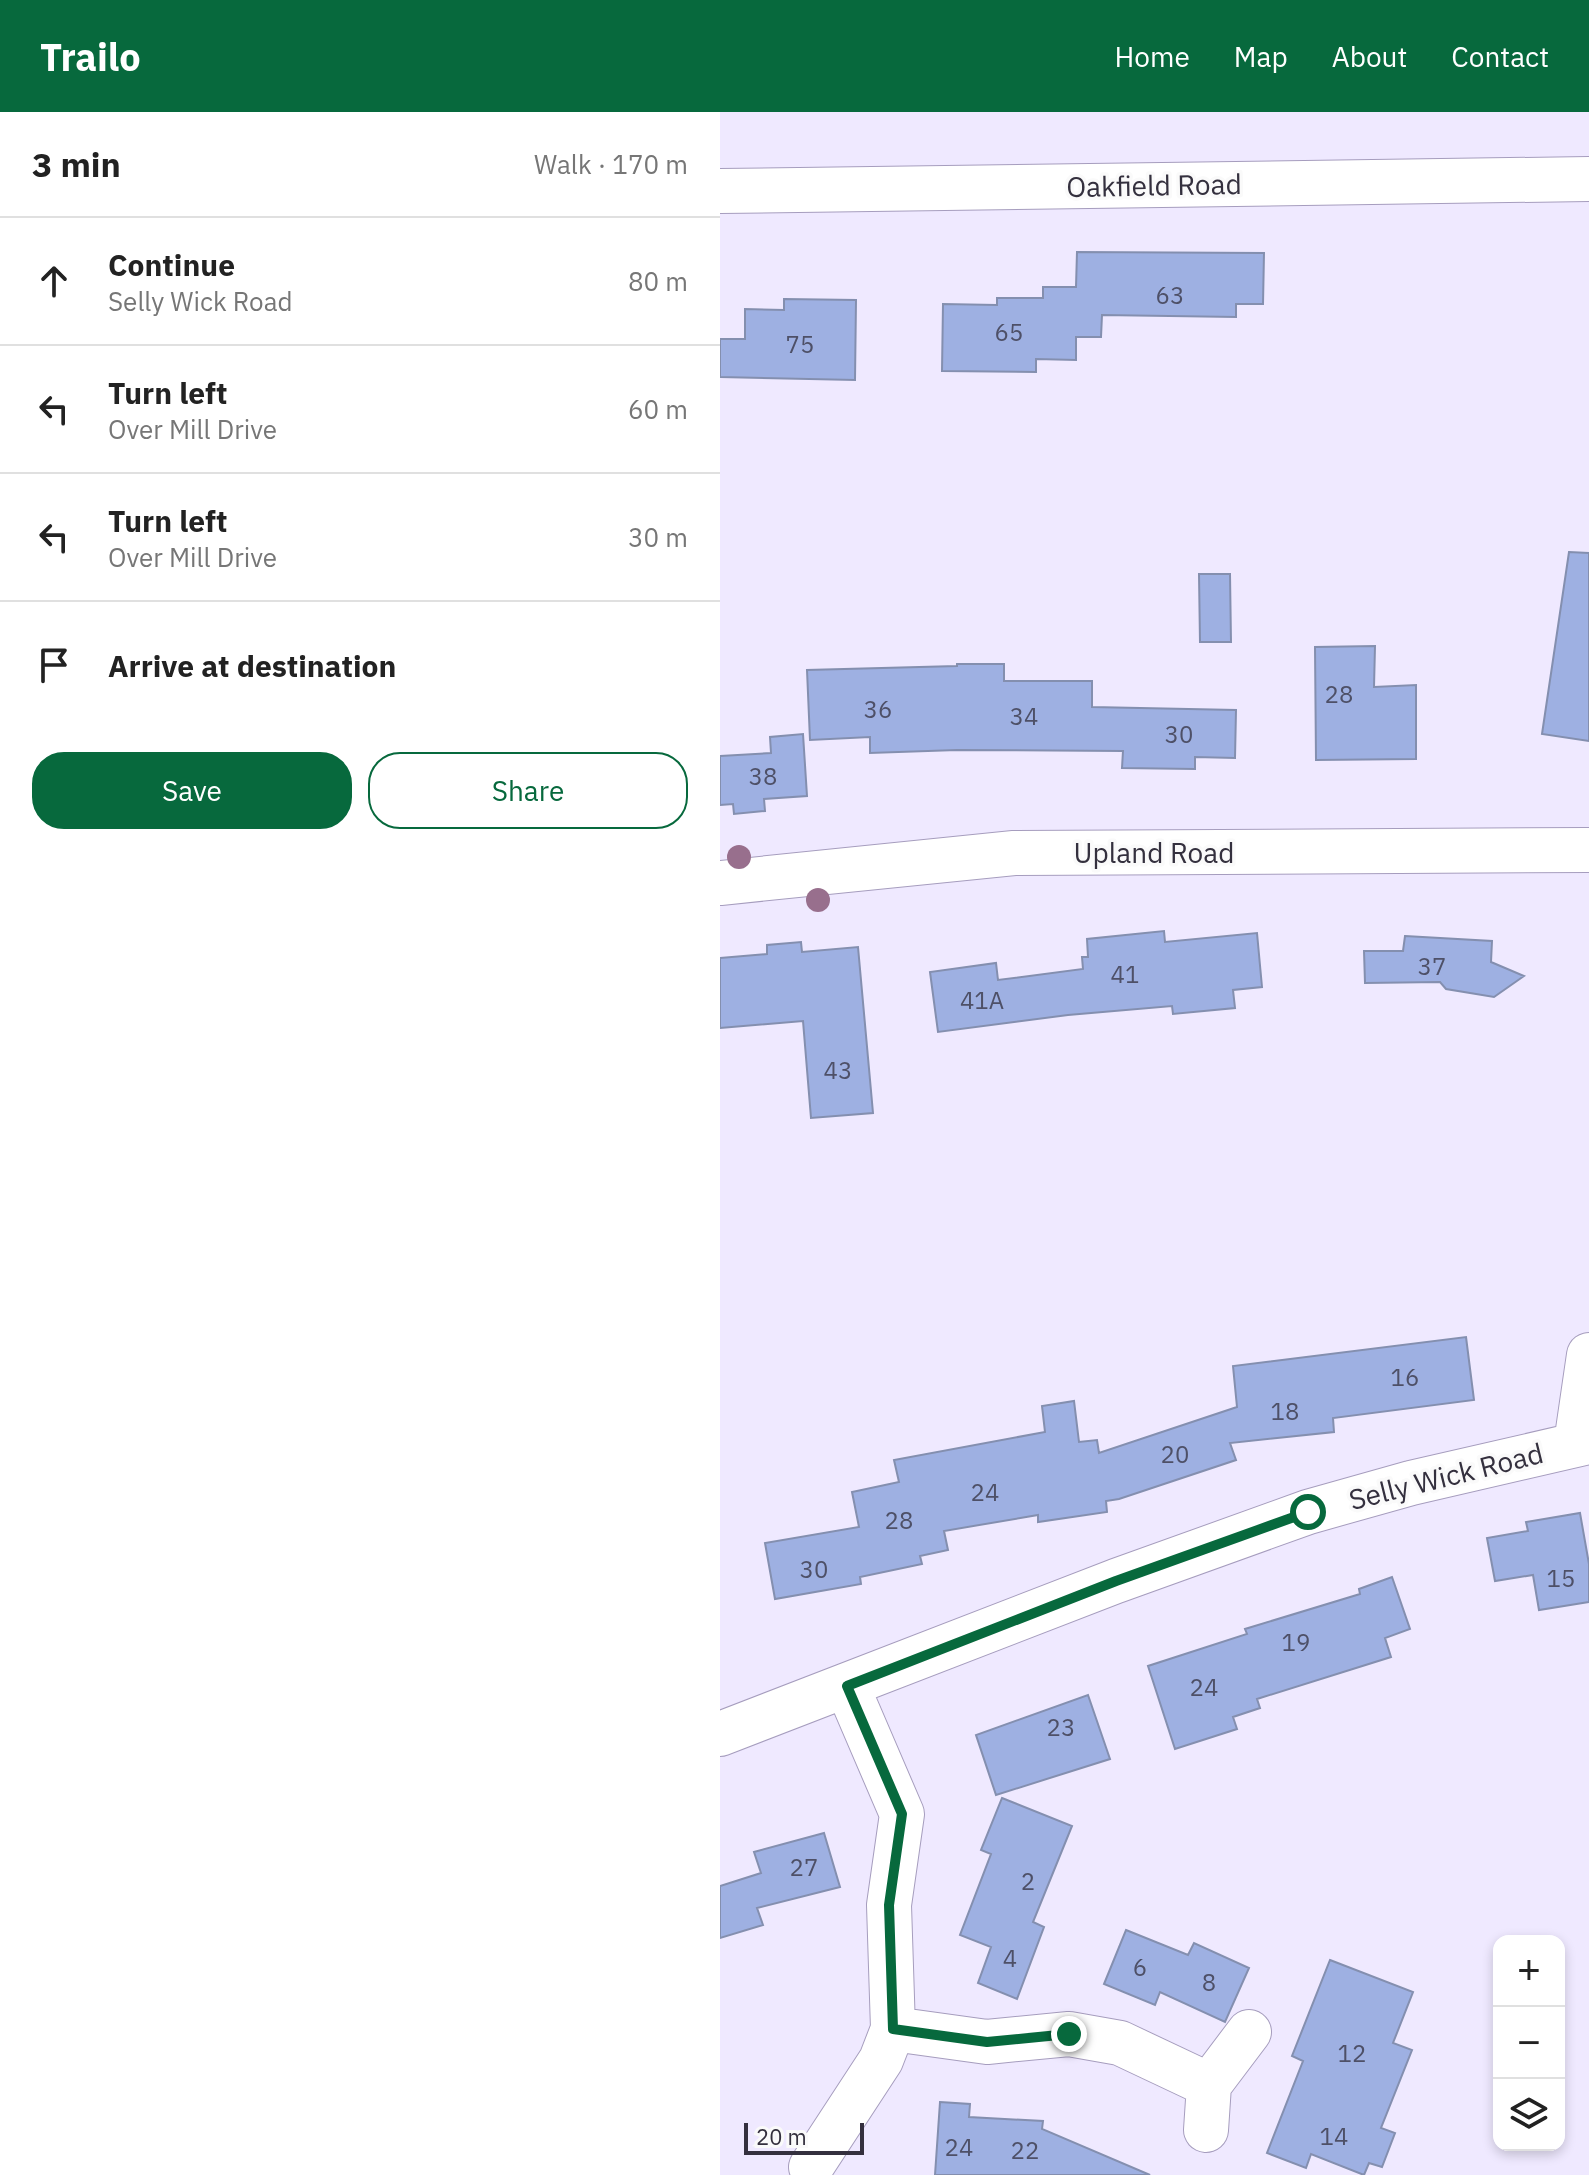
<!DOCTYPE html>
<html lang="en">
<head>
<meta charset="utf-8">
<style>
  body { margin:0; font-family:"IBM Plex Sans",sans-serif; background:#f2f2f2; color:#222 }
  .controls { position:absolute; right:24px; bottom:24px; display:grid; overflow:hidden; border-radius:16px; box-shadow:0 4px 12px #0003 }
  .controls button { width:72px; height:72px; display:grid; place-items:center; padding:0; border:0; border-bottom:2px solid #e0e0e0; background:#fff; color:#222; font:40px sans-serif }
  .scale { position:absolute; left:24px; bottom:20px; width:120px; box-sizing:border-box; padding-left:8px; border:4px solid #34303e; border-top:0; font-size:22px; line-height:28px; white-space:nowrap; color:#34303e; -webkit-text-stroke:6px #fafafa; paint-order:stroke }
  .stop { position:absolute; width:24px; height:24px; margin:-18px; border:6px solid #07693d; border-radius:50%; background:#fff }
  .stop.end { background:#07693d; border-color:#fff; box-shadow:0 2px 8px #0008 }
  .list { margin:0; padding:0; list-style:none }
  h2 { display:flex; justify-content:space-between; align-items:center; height:104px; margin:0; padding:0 32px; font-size:34px }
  h2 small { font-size:26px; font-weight:400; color:#767676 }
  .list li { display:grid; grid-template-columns:52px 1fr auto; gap:24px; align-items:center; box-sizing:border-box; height:128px; padding:0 32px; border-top:2px solid #e0e0e0 }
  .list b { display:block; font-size:30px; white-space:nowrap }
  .list p { margin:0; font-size:26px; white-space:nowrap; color:#767676 }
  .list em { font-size:26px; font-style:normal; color:#767676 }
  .actions { display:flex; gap:16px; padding:24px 32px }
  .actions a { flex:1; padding:18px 0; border:2px solid #07693d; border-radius:32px; text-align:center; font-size:28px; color:#07693d }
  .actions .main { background:#07693d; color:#fff }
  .icon { flex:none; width:44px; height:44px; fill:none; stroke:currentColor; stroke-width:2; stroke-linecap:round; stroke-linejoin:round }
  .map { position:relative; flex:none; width:869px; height:2063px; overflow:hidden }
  header { display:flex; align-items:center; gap:48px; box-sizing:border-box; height:112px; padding:0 40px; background:#07693d; color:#fff }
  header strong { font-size:38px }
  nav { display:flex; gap:44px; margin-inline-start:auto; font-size:28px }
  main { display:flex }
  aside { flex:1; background:#fff }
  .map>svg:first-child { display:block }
  .building { fill:#9eb0e2; stroke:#848faf; stroke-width:2 }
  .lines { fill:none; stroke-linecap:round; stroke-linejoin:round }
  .minor-casing { stroke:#a69dbe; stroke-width:46 }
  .minor { stroke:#fff; stroke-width:44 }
  .tree { fill:#986f8d }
  .route { stroke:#07693d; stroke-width:10 }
  .labels { text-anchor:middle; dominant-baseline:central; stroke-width:7; stroke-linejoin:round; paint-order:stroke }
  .number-label { font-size:24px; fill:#4e5067 }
  .street-label { font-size:28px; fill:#34303e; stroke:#fafafa }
</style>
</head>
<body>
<header>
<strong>Trailo</strong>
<nav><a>Home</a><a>Map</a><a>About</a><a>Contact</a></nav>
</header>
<main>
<aside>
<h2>3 min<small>Walk · 170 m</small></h2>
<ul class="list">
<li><svg class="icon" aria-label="ahead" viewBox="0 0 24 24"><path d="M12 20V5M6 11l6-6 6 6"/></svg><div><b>Continue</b><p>Selly Wick Road</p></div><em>80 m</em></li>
<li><svg class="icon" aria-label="left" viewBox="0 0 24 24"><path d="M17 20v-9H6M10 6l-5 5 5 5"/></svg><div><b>Turn left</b><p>Over Mill Drive</p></div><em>60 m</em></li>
<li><svg class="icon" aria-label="left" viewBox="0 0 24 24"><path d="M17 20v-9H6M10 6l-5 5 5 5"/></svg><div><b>Turn left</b><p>Over Mill Drive</p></div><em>30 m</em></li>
<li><svg class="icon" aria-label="arrive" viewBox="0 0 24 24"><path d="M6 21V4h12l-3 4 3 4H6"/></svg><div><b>Arrive at destination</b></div></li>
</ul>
<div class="actions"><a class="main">Save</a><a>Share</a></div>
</aside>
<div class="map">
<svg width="869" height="2063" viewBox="0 0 869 2063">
  <rect width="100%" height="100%" fill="#efe9ff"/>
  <path class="building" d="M 357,140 L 544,141 L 543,192 L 516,192 L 516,205 L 382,203 L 381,225 L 356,225 L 356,248 L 316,247 L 316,260 L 222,259 L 223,192 L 277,193 L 277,186 L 323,186 L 323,175 L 356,175 Z
    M 64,187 L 136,188 L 135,268 L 0,265 L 0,227 L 25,227 L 25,197 L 64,198 Z
    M 849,440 L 869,441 L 869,629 L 822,622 Z
    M 479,462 L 510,462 L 511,530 L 480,530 Z
    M 655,534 L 654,575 L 696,573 L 696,647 L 596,648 L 595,535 Z
    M 237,552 L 284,552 L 284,569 L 372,569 L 372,595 L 516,598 L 515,646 L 475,645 L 475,657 L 402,656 L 403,639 L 237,638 L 150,641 L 150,625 L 90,628 L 87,558 L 237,554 Z
    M 83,622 L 87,684 L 44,687 L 45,699 L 14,702 L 13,692 L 0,693 L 0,644 L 51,641 L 50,625 Z
    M 444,819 L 445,830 L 537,821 L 542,875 L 513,878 L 515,896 L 453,902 L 452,894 L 348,903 L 218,920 L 210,860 L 276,851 L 278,868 L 363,857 L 362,845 L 368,845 L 367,827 Z
    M 685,824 L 772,829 L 771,850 L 804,864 L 774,885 L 726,877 L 720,870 L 645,871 L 644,839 L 683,839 Z
    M 81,830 L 82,840 L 138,835 L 153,1001 L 91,1006 L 83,909 L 0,916 L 0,846 L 47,842 L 47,833 Z
    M 746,1225 L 754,1288 L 613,1306 L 614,1320 L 510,1331 L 516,1348 L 399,1387 L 386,1389 L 387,1400 L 318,1410 L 318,1403 L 224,1419 L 228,1438 L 200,1444 L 202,1452 L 140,1465 L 141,1472 L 55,1487 L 45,1431 L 139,1415 L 132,1380 L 179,1370 L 174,1348 L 325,1320 L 322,1294 L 354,1289 L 359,1330 L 377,1328 L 379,1341 L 517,1295 L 513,1254 Z
    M 860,1401 L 869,1452 L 869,1490 L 819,1498 L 813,1463 L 775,1469 L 767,1426 L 808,1419 L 806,1410 Z
    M 672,1465 L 690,1517 L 665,1526 L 671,1545 L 537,1587 L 540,1596 L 513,1605 L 517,1617 L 455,1637 L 428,1554 L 527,1522 L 525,1517 L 640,1482 L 639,1477 Z
    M 368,1583 L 390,1647 L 276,1683 L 256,1623 Z
    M 282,1686 L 352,1714 L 313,1810 L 324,1815 L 297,1887 L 258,1871 L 271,1835 L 240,1823 L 271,1742 L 261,1738 Z
    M 104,1721 L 120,1775 L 37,1796 L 43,1813 L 0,1826 L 0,1774 L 41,1761 L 34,1740 Z
    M 406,1818 L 468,1843 L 474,1831 L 529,1856 L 505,1910 L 440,1880 L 435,1893 L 384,1872 Z
    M 610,1848 L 693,1880 L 673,1931 L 692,1938 L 661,2016 L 675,2021 L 662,2055 L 649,2051 L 644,2063 L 591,2042 L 586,2056 L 547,2041 L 583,1949 L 572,1944 Z
    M 220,1990 L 250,1992 L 249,2005 L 323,2009 L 322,2017 L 430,2063 L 215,2063 Z"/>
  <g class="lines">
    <defs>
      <path id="minor" d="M 0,79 L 869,67
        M 0,771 L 294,741 L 869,738
        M 856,1332 L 869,1243
        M 0,1622 L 396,1469 L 588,1400 L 691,1371 L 869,1330
        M 173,1917 L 267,1930 L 349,1922 L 400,1931 L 489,1973
        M 486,2018 L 489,1973 L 529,1920
        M 91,2055 L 161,1948 L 173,1917 L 169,1793 L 182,1702 L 127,1574"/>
    </defs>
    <use href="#minor" class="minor-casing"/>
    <use href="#minor" class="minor"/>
  </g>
  <g class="tree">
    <circle cx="19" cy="745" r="12"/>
    <circle cx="98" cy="788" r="12"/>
  </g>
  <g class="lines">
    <path class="route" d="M 349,1922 L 267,1930 L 173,1917 L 169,1793 L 182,1702 L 127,1574 L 396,1469 L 588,1400"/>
  </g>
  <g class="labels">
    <g class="number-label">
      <text x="450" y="183">63</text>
      <text x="289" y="220">65</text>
      <text x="80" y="232">75</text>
      <text x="619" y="582">28</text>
      <text x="158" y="597">36</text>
      <text x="304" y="604">34</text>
      <text x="459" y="622">30</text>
      <text x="43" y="664">38</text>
      <text x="712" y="854">37</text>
      <text x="405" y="862">41</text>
      <text x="262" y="888">41A</text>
      <text x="118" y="958">43</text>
      <text x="685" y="1265">16</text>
      <text x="565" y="1299">18</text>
      <text x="455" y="1342">20</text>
      <text x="265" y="1380">24</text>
      <text x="179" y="1408">28</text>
      <text x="94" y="1457">30</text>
      <text x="841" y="1466">15</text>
      <text x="576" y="1530">19</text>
      <text x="484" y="1575">24</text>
      <text x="341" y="1615">23</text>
      <text x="84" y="1755">27</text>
      <text x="308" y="1769">2</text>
      <text x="290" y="1846">4</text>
      <text x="420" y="1855">6</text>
      <text x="489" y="1870">8</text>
      <text x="632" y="1941">12</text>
      <text x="614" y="2024">14</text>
      <text x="239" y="2035">24</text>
      <text x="305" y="2038">22</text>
    </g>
    <g class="street-label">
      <text transform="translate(434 73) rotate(-1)">Oakfield Road</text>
      <text x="434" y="740">Upland Road</text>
      <text transform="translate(726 1364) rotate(-14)">Selly Wick Road</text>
    </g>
  </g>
</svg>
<div class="controls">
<button>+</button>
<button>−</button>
<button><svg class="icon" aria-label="layers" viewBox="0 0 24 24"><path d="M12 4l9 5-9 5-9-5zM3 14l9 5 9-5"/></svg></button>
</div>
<div class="scale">20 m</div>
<div class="stop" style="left:588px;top:1400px"></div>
<div class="stop end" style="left:349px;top:1922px"></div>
</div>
</main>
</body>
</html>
